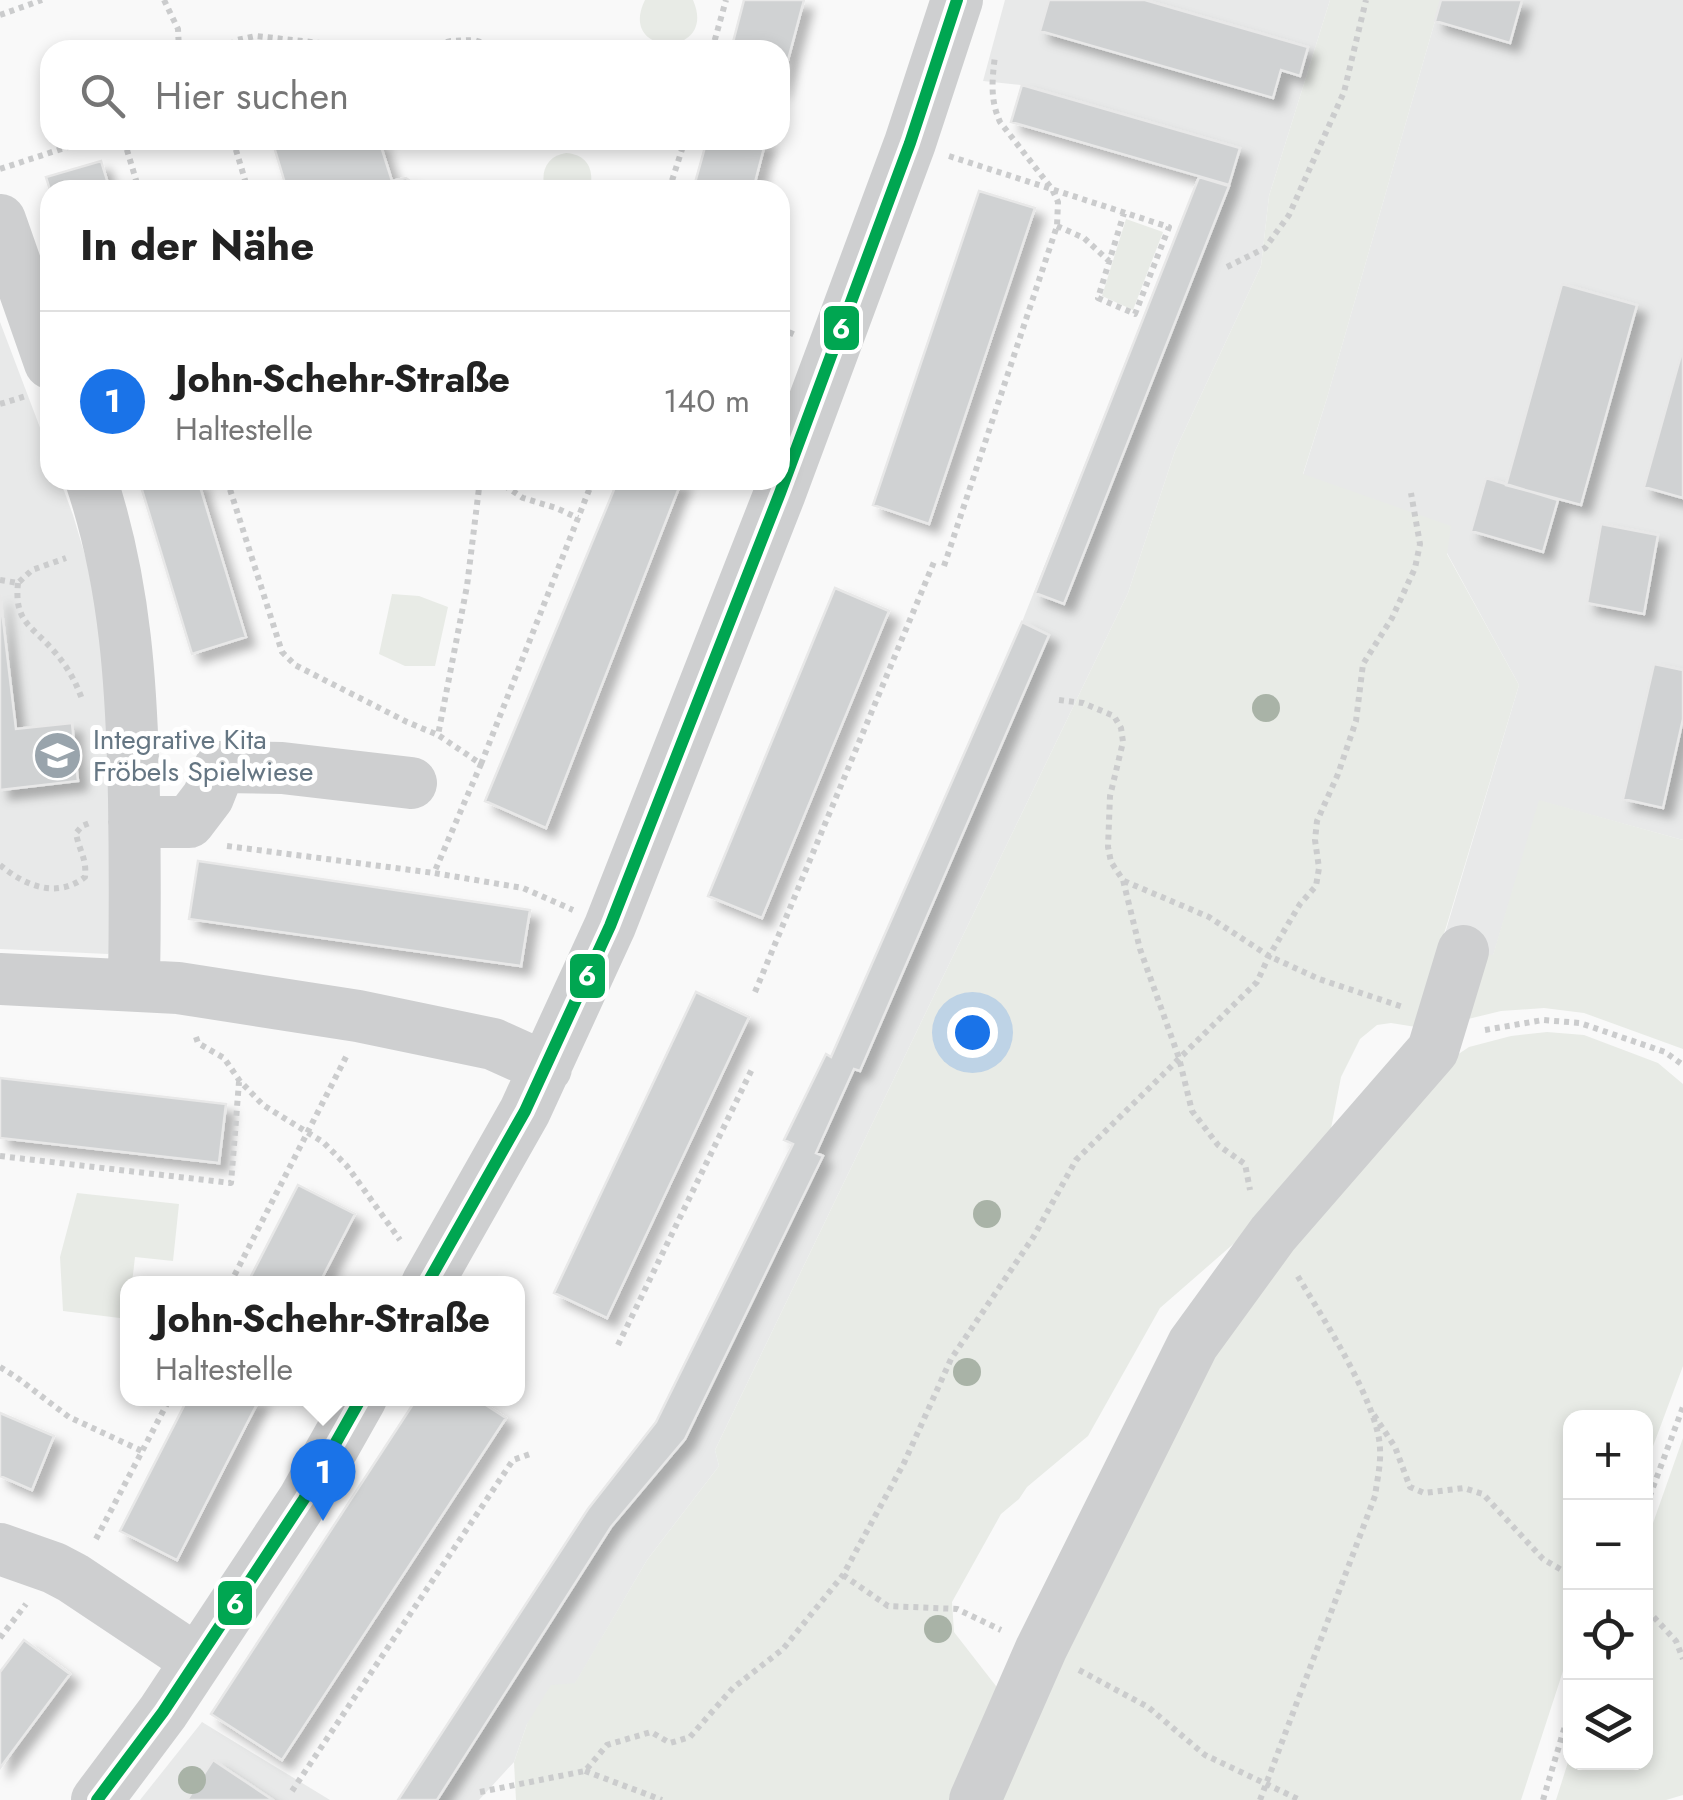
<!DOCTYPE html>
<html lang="de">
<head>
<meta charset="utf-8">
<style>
  body { margin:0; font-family:Jost,sans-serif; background:#f2f2f2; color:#222 }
  .controls { position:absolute; right:30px; bottom:30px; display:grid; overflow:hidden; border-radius:20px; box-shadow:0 5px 15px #0003 }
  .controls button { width:90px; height:90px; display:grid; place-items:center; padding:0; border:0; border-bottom:2px solid #e0e0e0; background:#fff; color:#222; font:50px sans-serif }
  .you { position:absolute; left:972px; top:1032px; width:35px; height:35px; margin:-25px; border:8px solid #fff; border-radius:50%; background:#1a73e8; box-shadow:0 0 0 15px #1a73e833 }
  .badge { display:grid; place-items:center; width:65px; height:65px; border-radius:50%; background:#1a73e8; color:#fff; font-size:32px; font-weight:700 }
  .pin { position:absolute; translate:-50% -82px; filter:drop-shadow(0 2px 5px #0008) }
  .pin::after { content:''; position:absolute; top:52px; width:35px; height:30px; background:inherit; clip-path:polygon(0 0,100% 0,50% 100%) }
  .popup { position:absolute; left:120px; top:1276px; width:405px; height:130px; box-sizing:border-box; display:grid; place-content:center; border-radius:20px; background:#fff; filter:drop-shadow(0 2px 8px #0005); font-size:32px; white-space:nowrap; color:#767676 }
  .popup b { font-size:38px; color:#222 }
  .popup::after { content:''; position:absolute; left:50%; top:100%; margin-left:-20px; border:20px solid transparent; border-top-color:#fff }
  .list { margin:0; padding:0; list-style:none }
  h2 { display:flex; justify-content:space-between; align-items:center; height:130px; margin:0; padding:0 40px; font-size:42px }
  h2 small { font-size:32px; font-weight:400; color:#767676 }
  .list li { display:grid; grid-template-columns:65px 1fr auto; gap:30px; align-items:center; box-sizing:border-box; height:180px; padding:0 40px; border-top:2px solid #e0e0e0 }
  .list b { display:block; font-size:38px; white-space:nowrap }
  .list p { margin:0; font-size:32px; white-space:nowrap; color:#767676 }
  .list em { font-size:32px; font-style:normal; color:#767676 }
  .icon { flex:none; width:55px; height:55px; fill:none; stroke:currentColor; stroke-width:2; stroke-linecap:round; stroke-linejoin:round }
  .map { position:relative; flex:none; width:1683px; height:1800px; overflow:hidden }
  .search { position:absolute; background:#fff; box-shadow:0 5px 15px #0003; left:40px; top:40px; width:750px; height:110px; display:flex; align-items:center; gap:25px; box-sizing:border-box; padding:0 35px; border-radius:30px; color:#767676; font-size:38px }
  .panel { position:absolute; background:#fff; box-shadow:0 5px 15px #0003; left:40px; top:180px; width:750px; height:310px; border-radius:30px }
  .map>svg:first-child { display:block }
  .built { fill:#e8e9e9 }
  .green { fill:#e8ebe6 }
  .building { fill:#d0d2d3; stroke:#e8e8e8; stroke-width:2.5; filter:url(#shadow) }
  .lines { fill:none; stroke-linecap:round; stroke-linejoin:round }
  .path { stroke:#cbcccd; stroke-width:6; stroke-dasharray:5 5; stroke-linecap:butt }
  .minor { stroke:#cecfd0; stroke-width:52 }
  .bus-1-casing { stroke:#fff; stroke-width:20 }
  .bus-1 { stroke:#00a651; stroke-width:12 }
  .tree { fill:#a9b3a7 }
  .labels { text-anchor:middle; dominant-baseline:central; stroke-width:10; stroke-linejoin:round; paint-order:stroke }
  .poi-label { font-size:28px; fill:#657683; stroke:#fff; text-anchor:start }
  .line-badge { stroke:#fff; stroke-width:4 }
  .badge-label { font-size:28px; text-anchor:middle; font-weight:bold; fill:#fff }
</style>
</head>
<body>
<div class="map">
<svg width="1683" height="1800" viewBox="0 0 1683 1800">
  <defs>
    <filter id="shadow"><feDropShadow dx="9" dy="9" stdDeviation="5" flood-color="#0004"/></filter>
  </defs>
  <rect width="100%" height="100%" fill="#f9f9f9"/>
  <path class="built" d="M 1005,0 L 1330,0 L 1269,196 L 1261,266 L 1175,451 L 1128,593 L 715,1450 L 719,1466 L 647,1560 L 575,1684 L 527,1724 L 514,1762 L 479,1800 L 398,1800 L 588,1509 L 656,1422 L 793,1144 L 784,1140 L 826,1054 L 831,1056 L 1022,622 L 1199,178 L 1011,122 L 1021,85 L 983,81 Z
    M 1441,0 L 1683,0 L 1683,840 L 1540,801 L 1493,956 L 1441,947 L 1519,685 L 1447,553 L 1303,475 L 1327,398 Z
    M 0,322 L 50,454 L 50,480 L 60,480 L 73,515 L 87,562 L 111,691 L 118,944 L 108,954 L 0,949 Z
    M 202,1722 L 330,1800 L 140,1800 Z"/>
  <path class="green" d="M 645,0 L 693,0 C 719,59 616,58 645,0 Z
    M 1330,0 L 1441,0 L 1327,398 L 1303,474 L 1451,526 L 1447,554 L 1519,685 L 1416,1027 L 1391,1023 L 1377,1025 L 1360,1039 L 1341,1077 L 1327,1149 L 1277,1206 L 1160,1308 L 1088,1436 L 1027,1487 L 1019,1499 L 1001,1514 L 952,1602 L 954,1632 L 996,1686 L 998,1700 L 953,1800 L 516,1800 L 514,1762 L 527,1724 L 551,1685 L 575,1683 L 647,1560 L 719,1466 L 715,1450 L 1128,593 L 1175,451 L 1261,266 L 1269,196 Z
    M 566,153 C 587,154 596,171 589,190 L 545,189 C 540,171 547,156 566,153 Z
    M 1126,219 L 1163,232 L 1133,310 L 1102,296 Z
    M 392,594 L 419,596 L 448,607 L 435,666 L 405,666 L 379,654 Z
    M 1539,800 L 1683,840 L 1683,1049 L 1584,1013 L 1544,1008 L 1501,1011 L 1464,1020 L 1471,952 L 1493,955 Z
    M 1547,1032 L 1584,1035 L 1658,1063 L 1683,1084 L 1683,1366 L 1646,1465 L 1646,1418 L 1570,1418 L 1570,1654 L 1564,1668 L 1521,1800 L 993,1800 L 1243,1299 L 1436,1069 L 1469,1047 L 1511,1036 Z
    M 77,1193 L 179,1204 L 173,1261 L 135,1257 L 132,1283 L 128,1284 L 128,1319 L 63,1311 L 60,1257 Z
    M 1683,1438 L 1683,1795 L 1666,1800 L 1556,1800 L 1570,1756 L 1570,1762 L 1646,1762 L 1646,1543 Z"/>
  <path class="building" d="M 744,0 L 804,0 L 780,90 L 780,50 L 731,50 Z
    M 1049,0 L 1145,0 L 1308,47 L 1300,76 L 1281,70 L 1273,98 L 1040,31 Z
    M 1441,0 L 1522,0 L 1510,43 L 1435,21 Z
    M 1022,85 L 1240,148 L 1229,185 L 1011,122 Z
    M 272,140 L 379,140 L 392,181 L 406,178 L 417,186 L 416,190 L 287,190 Z
    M 707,140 L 766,140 L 753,190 L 693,190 Z
    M 101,161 L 110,190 L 50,190 L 46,177 Z
    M 1199,177 L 1229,186 L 1064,604 L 1035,593 Z
    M 979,191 L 1035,208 L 929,524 L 873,505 Z
    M 1562,284 L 1637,305 L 1581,505 L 1506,485 Z
    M 1683,348 L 1683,498 L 1644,487 Z
    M 1486,478 L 1558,500 L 1543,552 L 1471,531 Z
    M 139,480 L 198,480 L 246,637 L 192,654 Z
    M 618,480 L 682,480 L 546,828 L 485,801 Z
    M 1601,524 L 1658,535 L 1644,614 L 1587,603 Z
    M 835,588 L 889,611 L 762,918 L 708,896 Z
    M 0,595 L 16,729 L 72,723 L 78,781 L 0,790 Z
    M 1022,622 L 1049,635 L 860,1071 L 854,1069 L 816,1153 L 823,1156 L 685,1439 L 611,1527 L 437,1800 L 398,1800 L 588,1509 L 656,1422 L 793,1144 L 784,1140 L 826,1054 L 831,1057 Z
    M 1654,664 L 1683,670 L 1683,719 L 1663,808 L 1623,799 Z
    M 198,861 L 530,910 L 521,966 L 189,919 Z
    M 696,992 L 749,1017 L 607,1318 L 554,1293 Z
    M 0,1078 L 226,1104 L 219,1163 L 0,1138 Z
    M 298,1185 L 355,1214 L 319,1284 L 247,1284 Z
    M 188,1398 L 260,1398 L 177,1560 L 120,1531 Z
    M 417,1398 L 475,1398 L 506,1418 L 282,1760 L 211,1714 Z
    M 0,1413 L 54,1436 L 32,1490 L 0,1476 Z
    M 24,1640 L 70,1674 L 0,1768 L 0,1672 Z
    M 213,1760 L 273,1800 L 187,1800 Z"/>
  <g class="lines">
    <path class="path" d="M 164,0 L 178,29 L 179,50
      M 0,15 L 42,0
      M 155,43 L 171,50
      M 193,50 L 209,46 L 222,49
      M 221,50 L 237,40 L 256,36 L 385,50 L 416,49 L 451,41 L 474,40 L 504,50
      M 712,50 L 726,0
      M 124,140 L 139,190
      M 233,140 L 248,190
      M 949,156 L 1169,227 L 1135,314 L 1098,298 L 1124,213
      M 0,169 L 89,140
      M 669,190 L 685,140
      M 1057,226 L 1084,238 L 1109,261
      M 1227,267 L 1265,248 L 1289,215 L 1344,92 L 1366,0
      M 780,328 L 795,335
      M 0,404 L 26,396
      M 227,480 L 282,652 L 295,665 L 407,722 L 438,735
      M 480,480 L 467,586 L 438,735 L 481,764 L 434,873 L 523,888 L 573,910
      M 496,480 L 523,498 L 556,508 L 578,518
      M 944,566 L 1057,226 L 1058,202 L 1052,189 L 1000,122 C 990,100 992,80 995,56
      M 0,580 L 18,583 L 32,570 L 66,558
      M 18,583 C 14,622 31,625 53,650 C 67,666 75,680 82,699
      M 1059,700 L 1083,703 L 1114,716 L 1121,728 L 1123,742 L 1110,796 L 1108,847 L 1111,862 L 1123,880 L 1140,949 L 1179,1058 L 1192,1111 L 1218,1145 L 1245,1164 L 1250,1190
      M 481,764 L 593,480
      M 227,846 L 434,873
      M 0,865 C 25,886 57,899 85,877 C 87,858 79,851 76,833 L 82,826 L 92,822
      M 1124,881 L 1209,917 L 1269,956 L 1319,979 L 1403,1007
      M 755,992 L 934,562
      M 1485,1030 L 1543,1020 L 1580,1023 L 1665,1052 L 1683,1065
      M 196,1037 L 198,1043 L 224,1058 L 239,1080 L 263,1105 L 323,1142 L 347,1166 L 400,1240
      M 0,1156 L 231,1183 L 239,1082
      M 230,1284 L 347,1055
      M 618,1345 L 753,1067
      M 0,1367 L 16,1377 L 69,1417 L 142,1451
      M 1374,1415 L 1395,1447 L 1410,1487 L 1424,1493 L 1464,1488 L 1483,1494 L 1543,1559 L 1570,1575
      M 1646,1506 L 1683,1407
      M 96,1539 L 170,1398
      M 843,1575 L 888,1606 L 957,1609 L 1001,1630
      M 1646,1611 L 1650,1613 L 1676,1641 L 1683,1659
      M 0,1638 L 26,1604
      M 1079,1670 L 1148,1707 L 1205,1755 L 1300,1800
      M 585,1771 L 662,1800
      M 292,1791 L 513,1460 L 533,1453
      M 480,1792 L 585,1771 L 607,1745 L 651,1732 L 670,1743 L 690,1737 L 733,1688 L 783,1649 L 843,1575 L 904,1463 L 951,1359 L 1034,1236 L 1076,1160 L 1257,982 L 1269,956 L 1300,904 L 1316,886 L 1319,868 L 1315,840 L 1317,821 L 1338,774 L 1356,721 L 1363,664 L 1392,618 L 1415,568 L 1420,544 L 1411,493
      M 1260,1800 L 1375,1496 C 1377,1481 1381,1464 1380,1449 C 1379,1404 1321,1315 1297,1275
      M 1543,1800 L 1570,1709"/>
    <path class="minor" d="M 0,220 L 50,363
      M 91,480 C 126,584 132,691 134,799 C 135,861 135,923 134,985
      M 134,822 L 189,822 L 208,797 L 220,767 L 282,768 L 411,783
      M 0,979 L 178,988 L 358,1016 L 493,1044 L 546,1068
      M 427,1284 L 525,1111 L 610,926 L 780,493 L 910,143 L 957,0
      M 0,1549 L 54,1568 L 73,1578 L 196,1660
      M 97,1800 L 163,1712 L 304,1499 L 361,1398
      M 975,1800 L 1041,1649 L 1193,1344 L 1273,1234 L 1433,1050 L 1463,951"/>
    <defs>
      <path id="bus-1" d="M 427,1284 L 525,1111 L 610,926 L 780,493 L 910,143 L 957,0
        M 97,1800 L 163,1712 L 304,1499 L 361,1398"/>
    </defs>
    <use href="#bus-1" class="bus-1-casing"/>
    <use href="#bus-1" class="bus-1"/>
  </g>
  <g class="tree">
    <circle cx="1266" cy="708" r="14"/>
    <circle cx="987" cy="1214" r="14"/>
    <circle cx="967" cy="1372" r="14"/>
    <circle cx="938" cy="1629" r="14"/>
    <circle cx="192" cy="1780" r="14"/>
  </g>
  <defs>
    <symbol id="school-disc" viewBox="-11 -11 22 22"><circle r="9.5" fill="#99a4ac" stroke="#fff"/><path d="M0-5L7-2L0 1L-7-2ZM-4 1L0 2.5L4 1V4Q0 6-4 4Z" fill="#fff"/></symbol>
  </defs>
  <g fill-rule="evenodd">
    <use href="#school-disc" x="30" y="728" width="55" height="55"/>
  </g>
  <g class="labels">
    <g class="poi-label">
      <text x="93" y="739">Integrative Kita<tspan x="93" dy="32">Fröbels Spielwiese</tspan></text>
    </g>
  </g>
  <g class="line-badge">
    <rect x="822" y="304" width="39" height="48" rx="10" fill="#00a651"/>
    <rect x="568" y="952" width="39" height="48" rx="10" fill="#00a651"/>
    <rect x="216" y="1579" width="38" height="48" rx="10" fill="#00a651"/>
  </g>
  <g class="badge-label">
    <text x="841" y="338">6</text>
    <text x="587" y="985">6</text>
    <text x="235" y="1613">6</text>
  </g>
</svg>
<div class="controls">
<button>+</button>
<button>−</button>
<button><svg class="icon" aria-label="locate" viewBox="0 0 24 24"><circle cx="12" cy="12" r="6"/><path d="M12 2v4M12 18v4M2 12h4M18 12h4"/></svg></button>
<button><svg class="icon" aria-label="layers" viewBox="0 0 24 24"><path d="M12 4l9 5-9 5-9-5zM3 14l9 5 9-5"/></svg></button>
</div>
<div class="you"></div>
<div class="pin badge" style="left:323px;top:1521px">1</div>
<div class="popup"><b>John-Schehr-Straße</b>Haltestelle</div>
<div class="search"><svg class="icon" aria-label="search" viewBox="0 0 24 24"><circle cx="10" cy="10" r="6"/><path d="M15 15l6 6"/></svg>Hier suchen</div>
<section class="panel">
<h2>In der Nähe<small></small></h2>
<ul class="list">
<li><span class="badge">1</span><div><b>John-Schehr-Straße</b><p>Haltestelle</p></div><em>140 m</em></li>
</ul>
</section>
</div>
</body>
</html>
